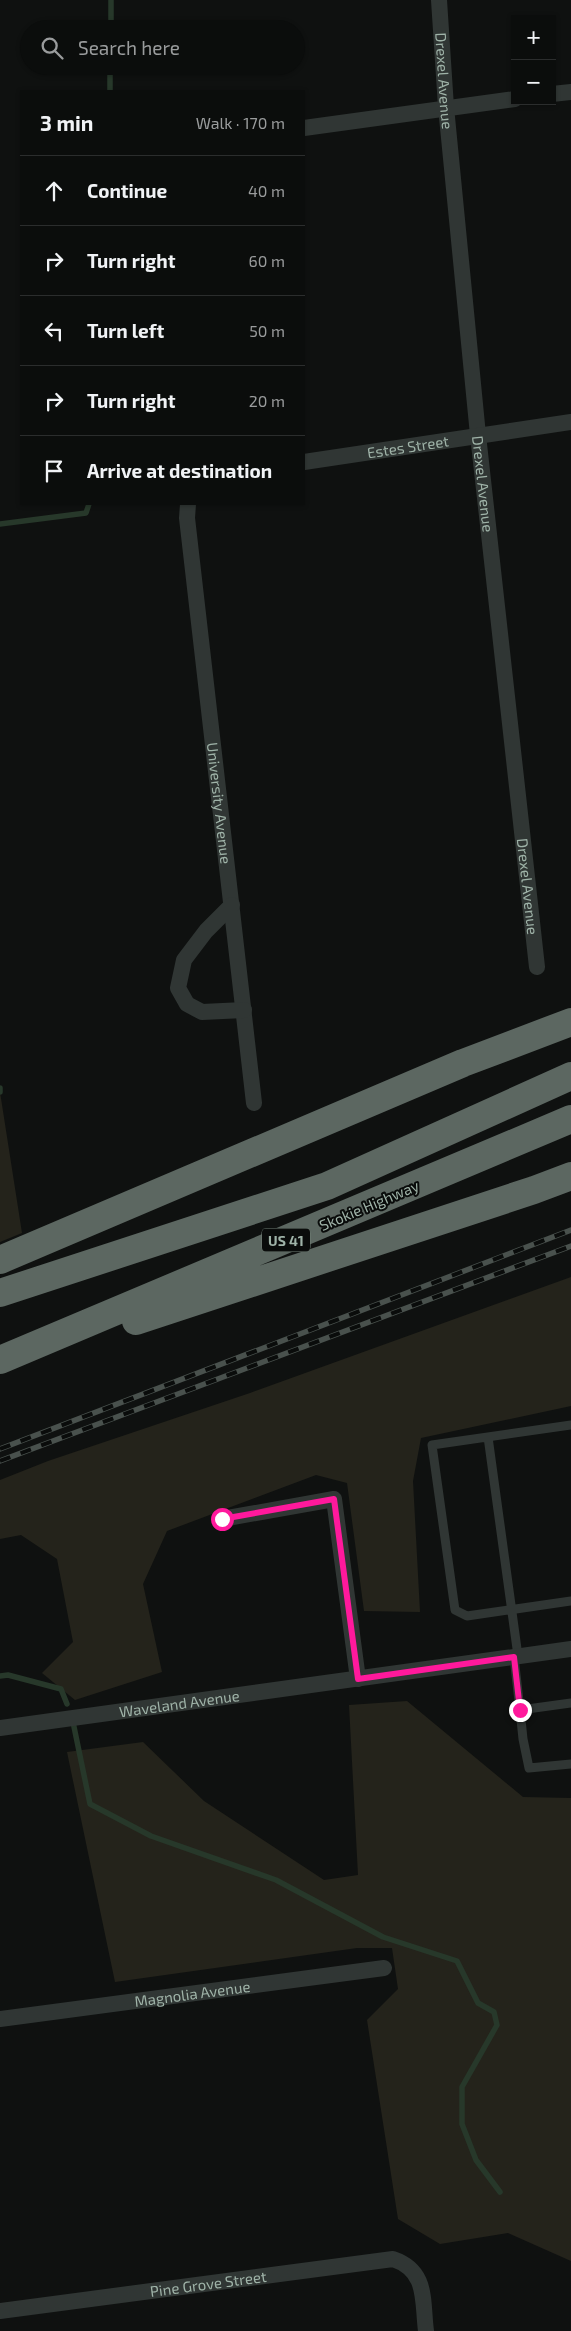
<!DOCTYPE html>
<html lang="en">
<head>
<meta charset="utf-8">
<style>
  body { margin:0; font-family:"Exo 2",sans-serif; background:#141615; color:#f1f3f6 }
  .controls { position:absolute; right:15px; top:15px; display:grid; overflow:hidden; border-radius:0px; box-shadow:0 1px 4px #0004 }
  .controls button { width:45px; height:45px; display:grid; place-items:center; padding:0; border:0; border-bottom:1px solid #2b2d2d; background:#0b0d0c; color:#f1f3f6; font:25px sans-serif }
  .stop { position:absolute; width:15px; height:15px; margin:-11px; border:4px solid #ff199c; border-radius:50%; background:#fff }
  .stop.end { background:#ff199c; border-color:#fff; box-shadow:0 1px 5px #0008 }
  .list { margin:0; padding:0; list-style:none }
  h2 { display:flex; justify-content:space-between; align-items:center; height:65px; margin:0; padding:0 20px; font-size:21px }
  h2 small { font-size:16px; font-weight:400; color:#9a9c9d }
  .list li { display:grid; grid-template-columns:32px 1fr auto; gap:15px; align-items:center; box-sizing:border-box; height:70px; padding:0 20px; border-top:1px solid #2b2d2d }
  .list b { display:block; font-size:19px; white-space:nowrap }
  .list em { font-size:16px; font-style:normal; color:#9a9c9d }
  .icon { flex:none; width:28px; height:28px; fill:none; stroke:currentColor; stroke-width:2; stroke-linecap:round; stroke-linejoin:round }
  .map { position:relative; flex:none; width:571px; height:2331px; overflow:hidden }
  .search { position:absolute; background:#0b0d0c; box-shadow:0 1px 4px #0004; left:20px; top:20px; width:285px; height:55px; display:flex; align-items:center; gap:12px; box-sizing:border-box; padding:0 18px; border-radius:28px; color:#9a9c9d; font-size:19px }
  .panel { position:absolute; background:#0b0d0c; box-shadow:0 1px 4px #0004; left:20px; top:90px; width:285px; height:415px; border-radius:0px }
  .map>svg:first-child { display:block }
  .green { fill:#24231b }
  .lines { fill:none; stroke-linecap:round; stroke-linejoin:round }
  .stream { stroke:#27382a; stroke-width:5.5 }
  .lane { stroke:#303634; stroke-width:9 }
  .street { stroke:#303634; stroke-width:16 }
  .highway { stroke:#5c6761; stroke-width:28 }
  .rail-casing { stroke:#49514d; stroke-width:5.5 }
  .rail { stroke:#0a0c0b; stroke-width:4; stroke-dasharray:11; stroke-linecap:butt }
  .route { stroke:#ff199c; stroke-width:6 }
  .labels { text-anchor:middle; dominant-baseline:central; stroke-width:4; stroke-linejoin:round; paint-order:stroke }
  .shield { fill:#0a0c0b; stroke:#728179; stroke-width:1 }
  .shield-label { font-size:14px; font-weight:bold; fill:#9fb3a8 }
  .street-label { font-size:15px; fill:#9fb3a8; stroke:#0a0c0b }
</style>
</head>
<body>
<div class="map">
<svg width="571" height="2331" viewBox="0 0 571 2331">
  <rect width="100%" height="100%" fill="#0f1110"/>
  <path class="green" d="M 0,1092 L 22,1233 L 0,1242 Z
    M 571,1277 L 571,1406 L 421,1438 L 413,1481 L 420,1612 L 364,1611 L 347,1483 L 316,1475 L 167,1531 L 143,1584 L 162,1672 L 75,1700 L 42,1673 L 73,1642 L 57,1559 L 21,1535 L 0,1539 L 0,1480 L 48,1461 L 250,1393 Z
    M 407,1701 L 523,1797 L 571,1798 L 571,2261 L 508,2233 L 440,2244 L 398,2219 L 367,2020 L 398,1989 L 392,1948 L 357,1948 L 115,1982 L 67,1752 L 143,1742 L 204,1801 L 324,1880 L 358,1875 L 349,1705 Z"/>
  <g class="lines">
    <path class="stream" d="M 111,29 L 111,0
      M 110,91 L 110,66
      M 0,524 L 86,513 L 89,504
      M 0,1088 L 0,1092
      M 0,1676 L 8,1675 L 61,1689 L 67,1704
      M 73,1722 L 90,1804 L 151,1836 L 276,1880 L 383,1937 L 457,1961 L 478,2003 L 494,2012 L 497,2025 L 462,2087 L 462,2124 L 476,2160 L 500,2192"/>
    <path class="lane" d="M 571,1425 L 432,1445 L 455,1610 L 467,1616 L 571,1601
      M 488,1437 L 518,1656
      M 514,1657 L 520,1710 L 571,1703
      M 520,1710 L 523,1739 L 529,1768 L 571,1764"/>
    <g class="street">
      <path id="s1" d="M 439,0 L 446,107 L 478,435 L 537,967"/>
      <path d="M 552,94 L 571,92"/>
      <path d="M 304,128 L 515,99"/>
      <path id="s2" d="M 304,462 L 571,422"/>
      <path id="s3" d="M 188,504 L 187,518 L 254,1103"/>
      <path d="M 232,905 L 206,931 L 184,960 L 178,988 L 187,1004 L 202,1012 L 244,1010"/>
      <path d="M 222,1519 L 334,1499 L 358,1679"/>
      <path id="s4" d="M 0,1728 L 571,1649"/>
      <path id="s5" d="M 0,2019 L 384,1968"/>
      <path id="s6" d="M 0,2311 L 393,2259 C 428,2271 422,2300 426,2331"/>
    </g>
    <path class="highway" d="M 0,1260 L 463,1063 L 571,1022
      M 0,1293 L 327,1186 L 571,1076
      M 136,1321 L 534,1190 L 571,1176
      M 0,1360 L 571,1119"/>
    <defs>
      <path id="rail" d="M 0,1449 L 571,1230
        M 0,1461 L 571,1246"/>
    </defs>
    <use href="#rail" class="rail-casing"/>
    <use href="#rail" class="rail"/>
  </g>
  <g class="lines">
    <path class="route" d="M 222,1519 L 334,1499 L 358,1679 L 514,1657 L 520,1710"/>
  </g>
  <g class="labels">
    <rect class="shield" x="262" y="1228.5" width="48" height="23" rx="4"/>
    <g class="shield-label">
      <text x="286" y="1240">US 41</text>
    </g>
    <g class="street-label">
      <text stroke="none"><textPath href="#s1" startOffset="81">Drexel Avenue</textPath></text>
      <text stroke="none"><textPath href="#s2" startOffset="105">Estes Street</textPath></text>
      <text stroke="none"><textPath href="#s1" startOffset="486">Drexel Avenue</textPath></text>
      <text stroke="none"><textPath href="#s3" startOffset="301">University Avenue</textPath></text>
      <text stroke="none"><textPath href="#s1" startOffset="891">Drexel Avenue</textPath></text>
      <text transform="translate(369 1205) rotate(-23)">Skokie Highway</text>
      <text stroke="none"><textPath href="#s4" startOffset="181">Waveland Avenue</textPath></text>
      <text stroke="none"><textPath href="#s5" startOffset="194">Magnolia Avenue</textPath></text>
      <text stroke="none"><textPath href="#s6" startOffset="210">Pine Grove Street</textPath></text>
    </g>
  </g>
</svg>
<div class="controls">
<button>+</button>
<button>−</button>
</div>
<div class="stop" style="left:222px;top:1519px"></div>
<div class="stop end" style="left:520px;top:1710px"></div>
<div class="search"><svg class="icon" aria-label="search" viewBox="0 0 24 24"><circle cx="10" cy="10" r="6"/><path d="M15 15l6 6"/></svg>Search here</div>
<section class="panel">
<h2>3 min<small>Walk · 170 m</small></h2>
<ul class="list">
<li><svg class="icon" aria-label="ahead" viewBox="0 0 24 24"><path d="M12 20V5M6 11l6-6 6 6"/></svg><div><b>Continue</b></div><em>40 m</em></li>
<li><svg class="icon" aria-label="right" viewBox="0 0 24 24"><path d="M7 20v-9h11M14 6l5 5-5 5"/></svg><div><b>Turn right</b></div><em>60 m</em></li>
<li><svg class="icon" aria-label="left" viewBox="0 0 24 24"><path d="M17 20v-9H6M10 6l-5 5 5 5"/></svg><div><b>Turn left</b></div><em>50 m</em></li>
<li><svg class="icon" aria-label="right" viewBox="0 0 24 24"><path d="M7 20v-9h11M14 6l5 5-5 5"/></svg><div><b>Turn right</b></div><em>20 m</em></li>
<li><svg class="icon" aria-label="arrive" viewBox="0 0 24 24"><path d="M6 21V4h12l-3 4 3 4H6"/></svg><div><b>Arrive at destination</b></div></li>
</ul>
</section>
</div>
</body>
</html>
